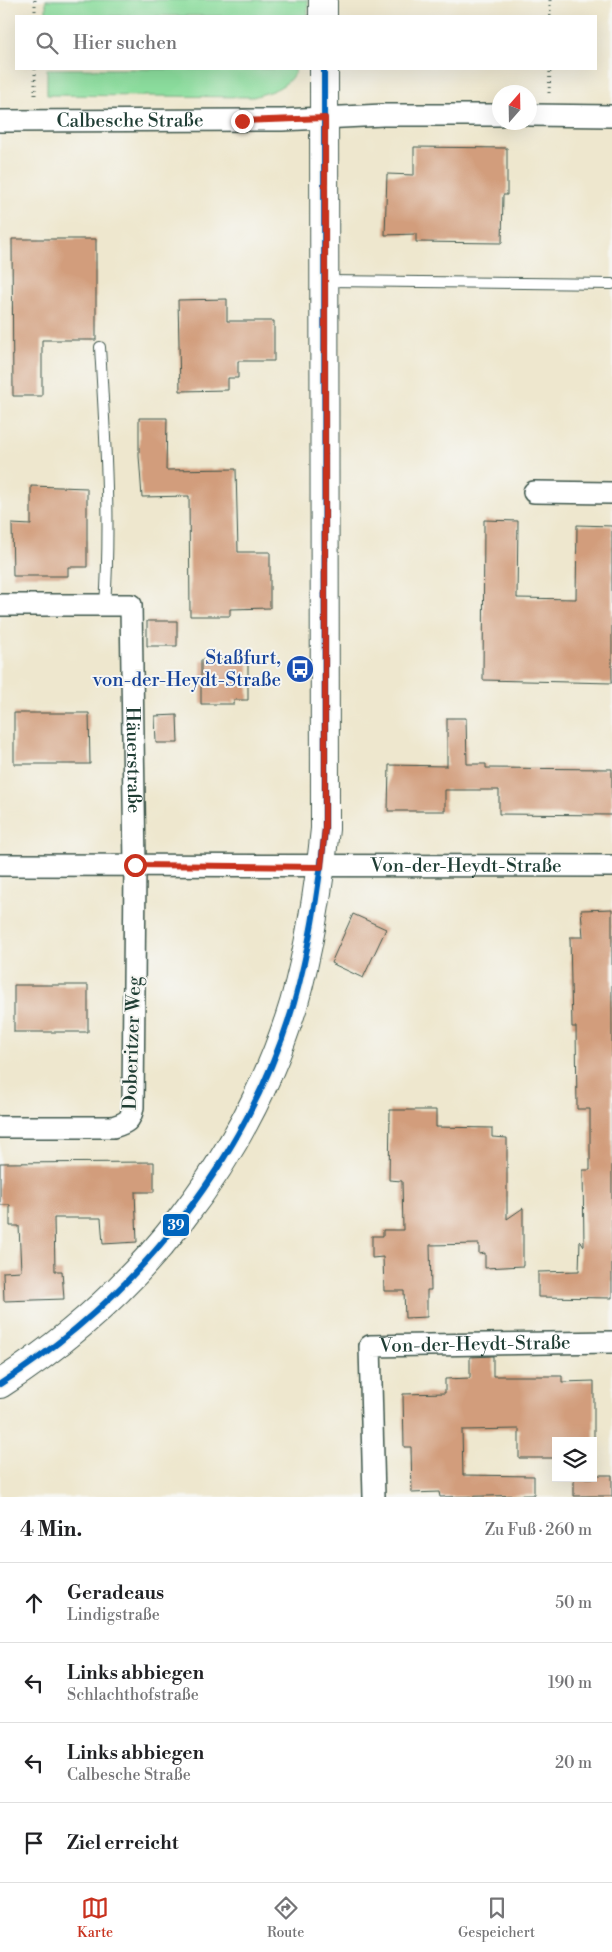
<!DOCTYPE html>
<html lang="de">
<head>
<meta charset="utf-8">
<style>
  body { margin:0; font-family:"Libre Bodoni",serif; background:#f6f6f6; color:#202124 }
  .controls { position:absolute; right:15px; bottom:15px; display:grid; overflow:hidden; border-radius:0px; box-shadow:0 5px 20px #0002 }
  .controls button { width:45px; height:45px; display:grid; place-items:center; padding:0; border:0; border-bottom:1px solid #e0e0e0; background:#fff; color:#202124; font:25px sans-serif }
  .compass { position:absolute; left:492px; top:85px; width:45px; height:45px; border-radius:50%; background:#fff; box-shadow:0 5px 20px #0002; rotate:20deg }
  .stop { position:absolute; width:15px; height:15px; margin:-11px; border:4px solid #c8321e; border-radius:50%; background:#fff }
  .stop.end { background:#c8321e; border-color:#fff; box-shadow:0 1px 5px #0008 }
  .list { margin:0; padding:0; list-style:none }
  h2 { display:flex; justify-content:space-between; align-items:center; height:65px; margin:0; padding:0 20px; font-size:21px }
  h2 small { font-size:16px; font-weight:400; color:#757577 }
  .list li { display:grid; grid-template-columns:32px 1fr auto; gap:15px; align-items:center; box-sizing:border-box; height:80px; padding:0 20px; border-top:1px solid #e0e0e0 }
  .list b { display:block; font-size:19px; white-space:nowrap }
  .list p { margin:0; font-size:16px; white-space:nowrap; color:#757577 }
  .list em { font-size:16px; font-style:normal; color:#757577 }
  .icon { flex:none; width:28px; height:28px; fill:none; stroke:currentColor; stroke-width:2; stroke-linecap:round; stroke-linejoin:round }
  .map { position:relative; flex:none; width:612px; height:1497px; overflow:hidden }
  .search { position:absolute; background:#fff; box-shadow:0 5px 20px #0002; left:15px; right:15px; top:15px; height:55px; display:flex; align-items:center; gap:12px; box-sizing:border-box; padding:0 18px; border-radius:0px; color:#757577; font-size:19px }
  .sheet { height:385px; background:#fff }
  nav { display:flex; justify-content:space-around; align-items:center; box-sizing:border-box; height:70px; border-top:1px solid #e0e0e0; background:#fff; font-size:14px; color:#757577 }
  nav a { display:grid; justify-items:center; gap:2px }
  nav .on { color:#c8321e }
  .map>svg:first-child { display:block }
  .green { fill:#8cde9e; stroke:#568e69 }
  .building { fill:#d29d7c }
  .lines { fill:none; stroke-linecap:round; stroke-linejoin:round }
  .lane-casing { stroke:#3e564b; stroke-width:12 }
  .street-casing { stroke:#3e564b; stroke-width:24 }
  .secondary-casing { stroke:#3e564b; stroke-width:30 }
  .path { stroke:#3e564b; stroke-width:3; stroke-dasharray:1 4; stroke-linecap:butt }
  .lane { stroke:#fff; stroke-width:10 }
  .street { stroke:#fff; stroke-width:21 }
  .secondary { stroke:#fff; stroke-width:28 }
  .bus-1-casing { stroke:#f6f6f2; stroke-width:10 }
  .bus-1 { stroke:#0065bd; stroke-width:6 }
  .route { stroke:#c8321e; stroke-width:6 }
  .labels { text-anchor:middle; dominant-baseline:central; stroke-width:4; stroke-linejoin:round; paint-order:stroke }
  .street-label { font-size:19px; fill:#1f3d34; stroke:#f6f6f2 }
  .transit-label { font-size:19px; fill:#164399; stroke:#f6f6f2; text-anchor:end }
  .line-badge { stroke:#f6f6f2; stroke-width:2 }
  .badge-label { font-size:14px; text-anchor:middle; font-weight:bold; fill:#fff }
</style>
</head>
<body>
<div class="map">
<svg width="612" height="1497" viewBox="0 0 612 1497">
  <rect width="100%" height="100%" fill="#f6f6f2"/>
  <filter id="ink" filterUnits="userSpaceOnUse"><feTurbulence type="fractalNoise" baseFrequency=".02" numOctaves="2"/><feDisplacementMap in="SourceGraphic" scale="10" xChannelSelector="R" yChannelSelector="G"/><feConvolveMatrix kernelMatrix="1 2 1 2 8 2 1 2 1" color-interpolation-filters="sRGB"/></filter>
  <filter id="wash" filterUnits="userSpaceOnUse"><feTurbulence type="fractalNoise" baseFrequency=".0096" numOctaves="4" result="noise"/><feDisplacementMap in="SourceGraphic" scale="20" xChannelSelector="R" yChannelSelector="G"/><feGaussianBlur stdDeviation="1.12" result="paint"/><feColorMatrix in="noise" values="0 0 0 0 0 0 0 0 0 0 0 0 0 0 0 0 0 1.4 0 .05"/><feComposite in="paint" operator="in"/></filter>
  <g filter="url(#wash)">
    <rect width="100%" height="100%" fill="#eee7ce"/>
    <path class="green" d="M 46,0 L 308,0 L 308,16 L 46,16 Z
      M 47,69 L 296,69 C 290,87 270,92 253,97 L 47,95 Z"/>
    <g id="blocks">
      <path class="building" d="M 414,147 L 507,148 L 507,195 L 503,195 L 502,243 L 416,242 L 416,234 L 385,235 L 387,174 L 414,175 Z
        M 12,239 L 96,239 L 96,340 L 42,340 L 42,396 L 13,396 Z
        M 227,299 L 227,321 L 274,321 L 274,361 L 238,361 L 238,378 L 228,378 L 228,390 L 180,391 L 178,300 Z
        M 139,418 L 167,418 L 166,470 L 236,469 L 238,552 L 270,552 L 270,608 L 230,609 L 230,616 L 190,616 L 189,496 L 142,497 L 139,456 Z
        M 31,486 L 87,488 L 87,567 L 68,567 L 68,576 L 13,576 L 12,524 L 31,525 Z
        M 484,520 L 518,521 L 517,598 L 576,599 L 577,525 L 612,526 L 612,683 L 483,680 Z
        M 147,621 L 177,621 L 177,646 L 147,646 Z
        M 248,659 L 248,700 L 234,700 L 234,704 L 201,704 L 201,660 Z
        M 14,713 L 89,713 L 90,764 L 14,764 Z
        M 177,715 L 178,743 L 156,743 L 155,716 Z
        M 447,718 L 466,718 L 467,764 L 486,764 L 486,768 L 612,769 L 612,815 L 499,814 L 499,790 L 445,790 L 445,811 L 388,811 L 389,765 L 447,766 Z
        M 612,909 L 612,1298 L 538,1297 L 538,1272 L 579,1271 L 580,1240 L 584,1246 L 583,1170 L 590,1170 L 590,1109 L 577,1109 L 576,1027 L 572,1027 L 570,937 L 583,937 L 581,910 Z
        M 353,914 L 386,929 L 363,978 L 331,963 Z
        M 14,985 L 88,985 L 88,1032 L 14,1032 Z
        M 390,1110 L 436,1110 L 436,1127 L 492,1128 L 492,1137 L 507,1138 L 507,1219 L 523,1208 L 523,1266 L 485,1268 L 485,1253 L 479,1254 L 479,1244 L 430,1245 L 431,1290 L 427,1290 L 427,1317 L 405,1318 L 404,1291 L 384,1291 L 383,1257 L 372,1258 L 372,1236 L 383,1236 L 383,1230 L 403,1230 L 402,1181 L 389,1180 Z
        M 154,1162 L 154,1192 L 135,1192 L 137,1242 L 103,1244 L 101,1218 L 54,1218 L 55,1271 L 62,1271 L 64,1299 L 4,1301 L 3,1272 L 21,1271 L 19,1226 L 10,1226 L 10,1205 L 0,1205 L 0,1163 Z
        M 493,1356 L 493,1376 L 562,1376 L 562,1382 L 594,1381 L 594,1475 L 612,1475 L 612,1496 L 574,1496 L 574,1478 L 593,1478 L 593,1441 L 556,1441 L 556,1458 L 519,1458 L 519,1429 L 462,1430 L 463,1475 L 534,1476 L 534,1495 L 440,1497 L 439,1492 L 412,1493 L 411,1447 L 404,1447 L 403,1394 L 445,1393 L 445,1379 L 470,1378 L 470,1357 Z"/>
    </g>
  </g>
  <g filter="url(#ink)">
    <use href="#blocks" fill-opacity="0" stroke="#3e564b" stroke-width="1"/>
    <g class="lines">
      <defs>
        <path id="lane" d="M 326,281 L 612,284
          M 100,347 C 105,433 111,519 105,605"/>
        <g id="street">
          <path d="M 530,115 L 612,116"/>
          <path id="s1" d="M 0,121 L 282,120 L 383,115 L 500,115"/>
          <path d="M 534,492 L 612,493"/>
          <path id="s2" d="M 0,605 L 131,605 L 135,865 L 133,1107 C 131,1121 126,1123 113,1127 L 0,1127"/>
          <path id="s3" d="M 0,865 L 612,866"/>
          <path id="s4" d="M 374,1497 L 370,1346 L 612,1342"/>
        </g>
        <path id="secondary" d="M 323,0 L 323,16
          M 0,1384 C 138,1296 246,1161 294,1003 C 310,946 319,887 325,829 L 324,69"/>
      </defs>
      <use href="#lane" class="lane-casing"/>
      <use href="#street" class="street-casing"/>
      <use href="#secondary" class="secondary-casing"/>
      <path class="path" d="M 35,0 L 35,16
        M 550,16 L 550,0
        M 35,69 L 35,98
        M 549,93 L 550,69"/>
      <use href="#lane" class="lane"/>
      <use href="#street" class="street"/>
      <use href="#secondary" class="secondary"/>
      <defs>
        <path id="bus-1" d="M 0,1384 C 138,1296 246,1161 294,1003 C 310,946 319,887 325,829 L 324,69"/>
      </defs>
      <use href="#bus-1" class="bus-1-casing"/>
      <use href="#bus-1" class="bus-1"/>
    </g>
  </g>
  <g class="lines" filter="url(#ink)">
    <path class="route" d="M 135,865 L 321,867 L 325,828 L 325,118 L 242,121"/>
  </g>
  <defs>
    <symbol id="bus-disc" viewBox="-11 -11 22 22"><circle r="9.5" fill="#1a4fb4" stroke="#f6f6f2"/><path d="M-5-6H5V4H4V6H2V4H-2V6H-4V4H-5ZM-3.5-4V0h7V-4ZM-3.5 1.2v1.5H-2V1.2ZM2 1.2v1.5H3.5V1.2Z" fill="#fff"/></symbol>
  </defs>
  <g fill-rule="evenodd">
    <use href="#bus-disc" x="284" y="653" width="32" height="32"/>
  </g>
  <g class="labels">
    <g class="street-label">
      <text stroke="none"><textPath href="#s1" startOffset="130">Calbesche Straße</textPath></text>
      <text stroke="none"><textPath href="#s2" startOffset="286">Häuerstraße</textPath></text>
      <text stroke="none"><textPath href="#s3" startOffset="466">Von-der-Heydt-Straße</textPath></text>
      <text transform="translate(132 1043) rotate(-88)">Doberitzer Weg</text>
      <text stroke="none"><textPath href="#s4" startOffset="256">Von-der-Heydt-Straße</textPath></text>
    </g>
    <g class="transit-label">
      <text x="281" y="658">Staßfurt,<tspan x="281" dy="22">von-der-Heydt-Straße</tspan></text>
    </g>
  </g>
  <rect class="line-badge" x="162" y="1213" width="28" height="24" rx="5" fill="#0065bd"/>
  <g class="badge-label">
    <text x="176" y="1230">39</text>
  </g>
</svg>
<div class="controls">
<button><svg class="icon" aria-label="layers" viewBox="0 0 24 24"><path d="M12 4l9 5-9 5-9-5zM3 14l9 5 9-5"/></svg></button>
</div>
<svg class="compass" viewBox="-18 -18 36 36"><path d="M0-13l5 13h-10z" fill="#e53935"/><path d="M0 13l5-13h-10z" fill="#757577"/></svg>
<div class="stop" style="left:135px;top:865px"></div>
<div class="stop end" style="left:242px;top:121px"></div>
<div class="search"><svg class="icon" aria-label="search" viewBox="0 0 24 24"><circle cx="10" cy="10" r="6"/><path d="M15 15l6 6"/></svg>Hier suchen</div>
</div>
<section class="sheet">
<h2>4 Min.<small>Zu Fuß · 260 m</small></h2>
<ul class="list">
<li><svg class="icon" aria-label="ahead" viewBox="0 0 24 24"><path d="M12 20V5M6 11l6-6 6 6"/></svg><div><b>Geradeaus</b><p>Lindigstraße</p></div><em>50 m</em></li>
<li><svg class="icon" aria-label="left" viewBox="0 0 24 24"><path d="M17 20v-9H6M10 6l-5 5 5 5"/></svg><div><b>Links abbiegen</b><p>Schlachthofstraße</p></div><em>190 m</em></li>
<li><svg class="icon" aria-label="left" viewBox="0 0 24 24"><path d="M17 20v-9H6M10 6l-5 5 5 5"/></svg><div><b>Links abbiegen</b><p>Calbesche Straße</p></div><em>20 m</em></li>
<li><svg class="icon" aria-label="arrive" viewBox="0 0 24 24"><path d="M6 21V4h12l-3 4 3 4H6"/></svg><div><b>Ziel erreicht</b></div></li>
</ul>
</section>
<nav>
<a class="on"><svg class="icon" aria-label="map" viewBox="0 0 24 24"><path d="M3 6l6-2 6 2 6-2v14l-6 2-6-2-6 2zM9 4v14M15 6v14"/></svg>Karte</a>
<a><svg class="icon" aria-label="directions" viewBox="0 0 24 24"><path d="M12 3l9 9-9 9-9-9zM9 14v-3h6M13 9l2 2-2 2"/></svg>Route</a>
<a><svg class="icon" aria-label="saved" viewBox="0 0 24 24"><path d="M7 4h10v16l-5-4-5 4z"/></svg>Gespeichert</a>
</nav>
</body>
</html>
